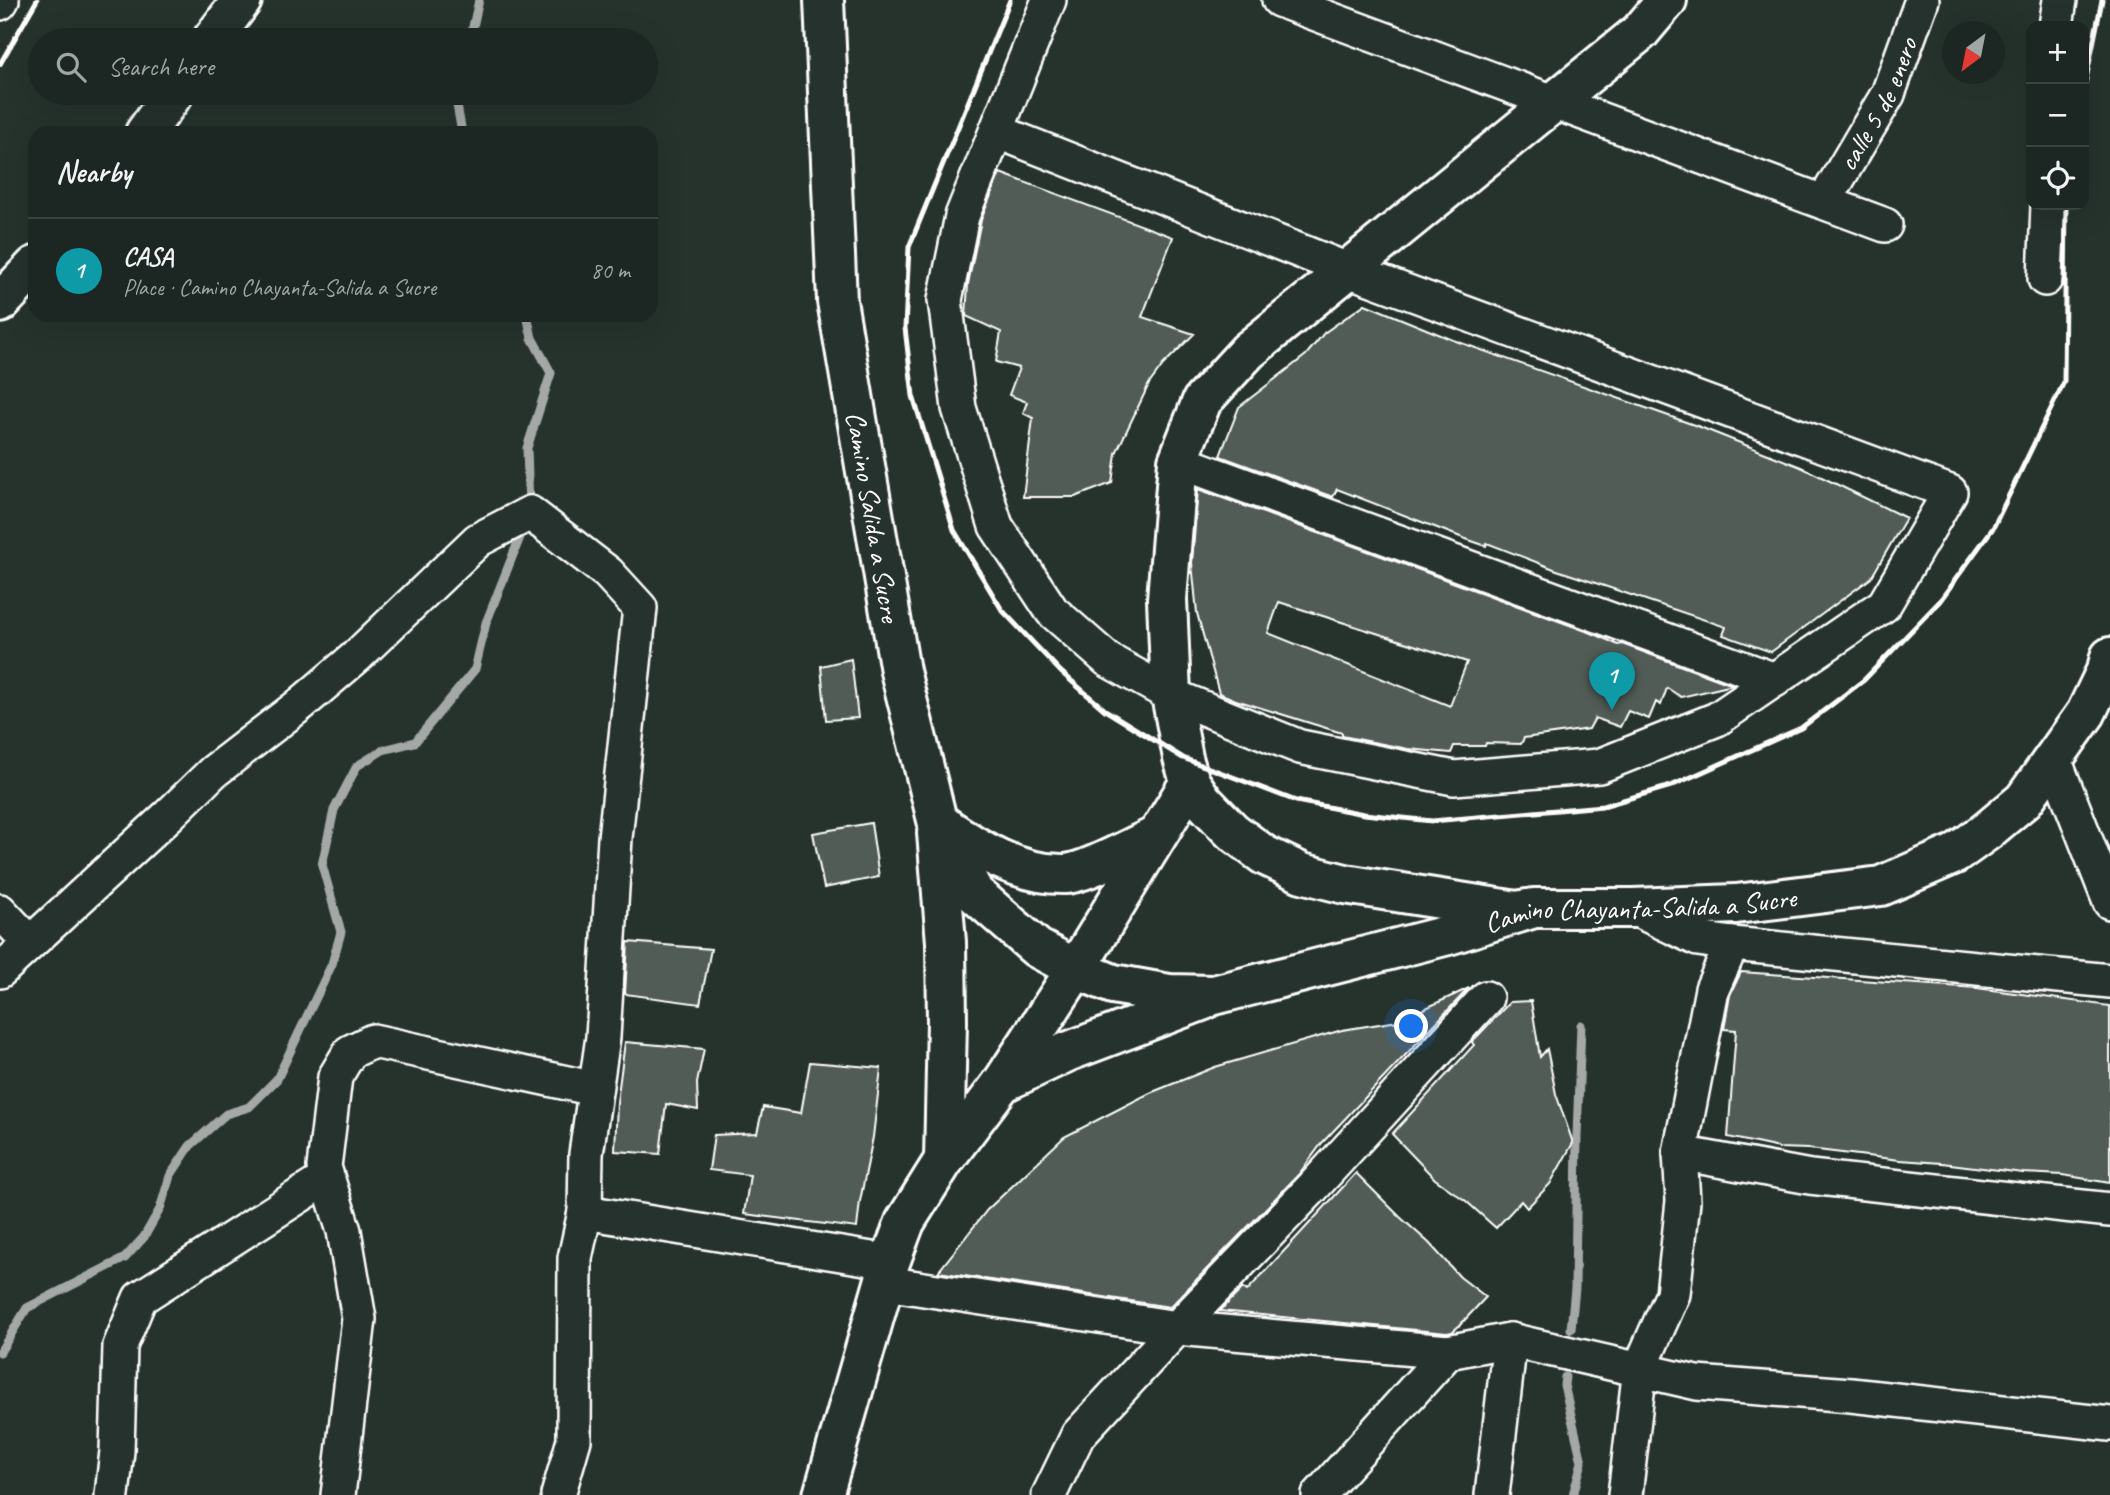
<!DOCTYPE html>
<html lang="en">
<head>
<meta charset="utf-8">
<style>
  body { margin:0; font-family:Caveat,sans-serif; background:#29322f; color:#f1f3f6 }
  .controls { position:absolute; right:21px; top:21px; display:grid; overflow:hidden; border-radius:14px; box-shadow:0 7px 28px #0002 }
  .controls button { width:63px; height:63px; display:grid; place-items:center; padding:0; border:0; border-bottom:2px solid #3a4340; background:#1c2622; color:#f1f3f6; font:35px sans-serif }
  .compass { position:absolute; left:1942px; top:21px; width:63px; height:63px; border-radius:50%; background:#1c2622; box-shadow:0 7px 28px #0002; rotate:212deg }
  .you { position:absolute; left:1412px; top:1027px; width:24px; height:24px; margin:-18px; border:5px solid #fff; border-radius:50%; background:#1a73e8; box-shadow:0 0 0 10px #1a73e833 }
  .badge { display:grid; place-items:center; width:46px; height:46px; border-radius:50%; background:#0b8043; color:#fff; font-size:23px; font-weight:700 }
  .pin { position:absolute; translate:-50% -58px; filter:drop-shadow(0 2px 4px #0008) }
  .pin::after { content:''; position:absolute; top:37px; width:24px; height:21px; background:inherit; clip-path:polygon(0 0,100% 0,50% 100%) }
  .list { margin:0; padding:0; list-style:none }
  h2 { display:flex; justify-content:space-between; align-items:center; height:91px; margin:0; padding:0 28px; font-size:30px }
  h2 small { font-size:23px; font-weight:400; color:#a0a5a5 }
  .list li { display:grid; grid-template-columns:46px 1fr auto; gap:21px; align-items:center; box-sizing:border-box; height:105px; padding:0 28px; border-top:2px solid #3a4340 }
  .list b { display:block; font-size:26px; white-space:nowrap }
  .list p { margin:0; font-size:23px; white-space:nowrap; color:#a0a5a5 }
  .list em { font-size:23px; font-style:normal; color:#a0a5a5 }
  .icon { flex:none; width:38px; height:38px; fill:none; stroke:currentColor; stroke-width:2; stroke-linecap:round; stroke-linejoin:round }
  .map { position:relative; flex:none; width:2110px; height:1495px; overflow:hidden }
  .search { position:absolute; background:#1c2622; box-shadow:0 7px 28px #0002; left:28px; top:28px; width:630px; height:77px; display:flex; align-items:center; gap:18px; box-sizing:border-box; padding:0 24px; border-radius:38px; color:#a0a5a5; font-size:26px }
  .panel { position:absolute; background:#1c2622; box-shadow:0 7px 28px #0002; left:28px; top:126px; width:630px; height:196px; border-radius:21px }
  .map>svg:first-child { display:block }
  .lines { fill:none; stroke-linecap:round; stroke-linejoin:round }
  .stream { stroke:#a4a9a7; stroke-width:9 }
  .building { fill:#515c57; stroke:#fff; stroke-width:2; fill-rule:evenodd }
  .minor-casing { stroke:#fff; stroke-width:38 }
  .secondary-casing { stroke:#fff; stroke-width:44 }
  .primary-casing { stroke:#fff; stroke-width:44 }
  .minor { stroke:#26332d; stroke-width:33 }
  .secondary { stroke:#26332d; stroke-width:38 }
  .primary { stroke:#26332d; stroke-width:38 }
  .rail { stroke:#fff; stroke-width:5 }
  .labels { text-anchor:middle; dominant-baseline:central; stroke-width:5; stroke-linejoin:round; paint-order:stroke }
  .street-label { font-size:28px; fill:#fff; stroke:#26332d }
</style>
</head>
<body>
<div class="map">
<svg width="2110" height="1495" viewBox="0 0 2110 1495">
  <rect width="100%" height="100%" fill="#26332d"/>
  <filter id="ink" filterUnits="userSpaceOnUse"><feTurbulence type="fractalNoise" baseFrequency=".0143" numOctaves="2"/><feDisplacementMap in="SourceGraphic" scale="14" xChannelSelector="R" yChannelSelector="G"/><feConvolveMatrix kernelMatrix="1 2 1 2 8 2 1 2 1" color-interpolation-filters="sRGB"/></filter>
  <g filter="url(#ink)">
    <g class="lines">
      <path class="stream" d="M 470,40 L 479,0
        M 459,93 L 457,105 L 462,133
        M 527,315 L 532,338 L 551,373 L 527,448 L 529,508
        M 1571,1329 L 1575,1288 L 1577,1136 L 1581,1025
        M 0,1352 L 27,1308 L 125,1258 L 144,1237 L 160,1209 L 170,1176 L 190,1146 L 226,1114 L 249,1107 L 277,1079 L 332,964 L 341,932 L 322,865 L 334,810 L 357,766 L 383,750 L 415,742 L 475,669 L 486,623 L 524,527
        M 1565,1377 L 1564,1385 L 1582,1462 L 1573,1495"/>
    </g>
    <path class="building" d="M 1000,173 L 1173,237 L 1142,317 L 1194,334 L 1163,365 L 1149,384 L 1116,453 L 1112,483 L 1075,497 L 1023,497 L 1033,418 L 1023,413 L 1027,402 L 1009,395 L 1019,368 L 996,362 L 1001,332 L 966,316 L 968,284 L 981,220 Z
      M 1365,304 L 1453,340 L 1700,427 L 1801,467 L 1906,518 L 1871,578 L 1771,652 L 1723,635 L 1726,627 L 1554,569 L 1487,543 L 1486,546 L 1463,538 L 1337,489 L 1333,497 L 1220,456 L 1239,407 L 1306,355 L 1324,333 Z
      M 1198,489 L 1597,635 L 1618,645 L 1622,644 L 1733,685 L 1681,697 L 1667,688 L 1661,705 L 1656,702 L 1649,719 L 1628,711 L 1620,727 L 1595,718 L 1589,729 L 1524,738 L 1521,744 L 1486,743 L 1485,746 L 1454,746 L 1451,753 L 1408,749 L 1342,736 L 1342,733 L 1236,700 L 1219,693 L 1197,613 L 1192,563 ZM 1279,602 L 1467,662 L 1450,706 L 1268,633 Z
      M 851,659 L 858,718 L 826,720 L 821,666 Z
      M 871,823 L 879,877 L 824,888 L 813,833 Z
      M 628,942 L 711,949 L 700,1004 L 625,994 Z
      M 1741,972 L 1977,988 L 2110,1006 L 2110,1183 L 2063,1175 L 2023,1173 L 1942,1163 L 1900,1160 L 1809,1149 L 1779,1148 L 1728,1137 L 1736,1030 L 1724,1029 L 1730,995 Z
      M 1469,988 L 1322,1143 L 1299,1174 L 1170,1307 L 938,1272 L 987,1210 L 1064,1137 L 1150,1093 L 1215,1067 L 1342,1030 L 1398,1021 Z
      M 1531,1001 L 1540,1057 L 1547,1049 L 1556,1094 L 1573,1143 L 1550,1184 L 1527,1208 L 1521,1201 L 1496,1228 L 1466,1201 L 1435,1179 L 1392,1134 L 1474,1045 L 1472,1042 L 1510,1002 Z
      M 625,1042 L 704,1049 L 697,1083 L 698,1110 L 666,1104 L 660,1154 L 615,1151 L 617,1102 Z
      M 810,1062 L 881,1068 L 873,1137 L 860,1201 L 857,1228 L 744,1214 L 750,1175 L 709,1170 L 714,1135 L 757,1133 L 763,1107 L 801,1113 Z
      M 1356,1173 L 1400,1217 L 1429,1243 L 1460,1277 L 1486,1297 L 1460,1325 L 1452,1332 L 1447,1333 L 1220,1311 L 1243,1288 L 1247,1291 Z"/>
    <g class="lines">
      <defs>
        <g id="minor">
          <path d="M 1279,0 L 1885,225"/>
          <path d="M 0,3 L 2,0"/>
          <path d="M 2056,26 L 2060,0"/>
          <path d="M 996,131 L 1348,270 L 1950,492 L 1884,605 L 1717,719 L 1599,766 L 1454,778 L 1300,747 L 1171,695 L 1108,660 L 1052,611 L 996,526 L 959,408 L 945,300 L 962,216 L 1049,0"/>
          <path id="s1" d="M 1824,202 L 1888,94 L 1922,0"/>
          <path d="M 2045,279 L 2048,205"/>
          <path d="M 1178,461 L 1775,680"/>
          <path d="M 2054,759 L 2110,902"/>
          <path d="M 1633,908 L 1698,939 L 1732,944 L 2110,981"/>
          <path d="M 0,911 L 30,943"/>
          <path d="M 0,971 L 169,815 L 213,772 L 301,704 L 356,657 L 478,540 L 530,513 L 608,573 L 640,608 L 615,838 L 603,1037 L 586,1154 L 585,1212 L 575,1258 L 574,1440 L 558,1495"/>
          <path d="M 1680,1153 L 1810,1177 L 2110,1210"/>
          <path d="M 585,1212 L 890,1262"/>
          <path d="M 885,1283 L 1177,1328 L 1448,1352"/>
          <path d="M 112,1495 L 117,1451 L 120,1346 L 140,1298 L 327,1178"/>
          <path d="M 338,1495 L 359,1319 L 344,1231 L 324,1167 L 335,1077 L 350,1052 L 373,1041 L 595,1089"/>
          <path d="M 1049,1495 L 1078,1435 L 1177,1328 L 1313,1187 L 1486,998"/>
          <path d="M 1319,1495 L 1448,1352 L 1510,1340 L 1697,1383 L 1851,1395 L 2110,1424"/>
          <path d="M 1492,1495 L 1510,1340"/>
          <path d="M 1625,1495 L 1640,1368 L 1673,1294 L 1683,1201 L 1680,1153 L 1712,989 L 1732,944"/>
        </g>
        <path id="secondary" d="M 1528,909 L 1517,911 L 1345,884 L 1302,873 L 1264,855 L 1232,831 L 1203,801 L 1190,782 L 1183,758 L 1171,695 L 1167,599 L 1178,461 L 1202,401 L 1248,351 L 1640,32 L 1667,0
          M 823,1495 L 890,1262 L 905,1222 L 944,1160 L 1002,1083 L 1076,969 L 1190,782"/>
        <g id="primary">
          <path id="s2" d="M 824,0 L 837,301 L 900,671 L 937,820 L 974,893 L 1037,948 L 1076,969 L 1113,984 L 1169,994 L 1214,995 L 1448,935 L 1534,908 L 1633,908 L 1736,904 L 1881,886 L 1955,854 L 1987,831 L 2024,800 L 2086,713 L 2107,669 L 2110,657"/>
          <path d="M 212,40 L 242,0"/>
          <path d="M 145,133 L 174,93"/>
          <path d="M 0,303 L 35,266"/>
          <path d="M 940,823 C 977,849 1018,875 1065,874 C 1086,873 1135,846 1156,836"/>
          <path d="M 937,833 L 946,942 L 947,1022 L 944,1160"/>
          <path d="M 1002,1083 L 1067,1052 L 1204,1000"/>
        </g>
      </defs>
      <use href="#minor" class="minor-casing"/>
      <use href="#secondary" class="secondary-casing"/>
      <use href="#primary" class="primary-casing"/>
      <use href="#minor" class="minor"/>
      <use href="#secondary" class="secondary"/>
      <use href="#primary" class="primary"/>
      <path class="rail" d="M 1010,0 L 909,247 L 905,328 L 913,396 L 954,530 L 1002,610 L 1061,672 L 1105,710 L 1183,758 L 1296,801 L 1364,814 L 1432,821 L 1603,806 L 1671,786 L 1801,728 L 1864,680 L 1939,602 L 1993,528 L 2064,382 L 2066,205
        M 0,64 L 37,0
        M 2084,89 L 2102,0"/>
    </g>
  </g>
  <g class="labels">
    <g class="street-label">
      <text stroke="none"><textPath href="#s1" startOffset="112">calle 5 de enero</textPath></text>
      <text stroke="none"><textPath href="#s2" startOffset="520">Camino Salida a Sucre</textPath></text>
      <text stroke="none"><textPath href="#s2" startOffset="1619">Camino Chayanta-Salida a Sucre</textPath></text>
    </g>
  </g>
</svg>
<div class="controls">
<button>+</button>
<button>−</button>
<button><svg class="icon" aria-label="locate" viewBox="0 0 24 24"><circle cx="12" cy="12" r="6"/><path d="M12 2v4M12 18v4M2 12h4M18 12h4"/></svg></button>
</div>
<svg class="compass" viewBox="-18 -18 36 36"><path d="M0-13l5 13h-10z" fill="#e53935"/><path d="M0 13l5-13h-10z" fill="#a0a5a5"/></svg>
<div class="you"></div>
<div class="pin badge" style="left:1612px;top:710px;background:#0f9aa8">1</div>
<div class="search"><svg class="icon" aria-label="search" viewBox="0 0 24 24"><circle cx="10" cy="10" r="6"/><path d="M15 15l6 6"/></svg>Search here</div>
<section class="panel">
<h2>Nearby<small></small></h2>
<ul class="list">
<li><span class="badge" style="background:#0f9aa8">1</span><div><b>CASA</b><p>Place · Camino Chayanta-Salida a Sucre</p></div><em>80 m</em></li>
</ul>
</section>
</div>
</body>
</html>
